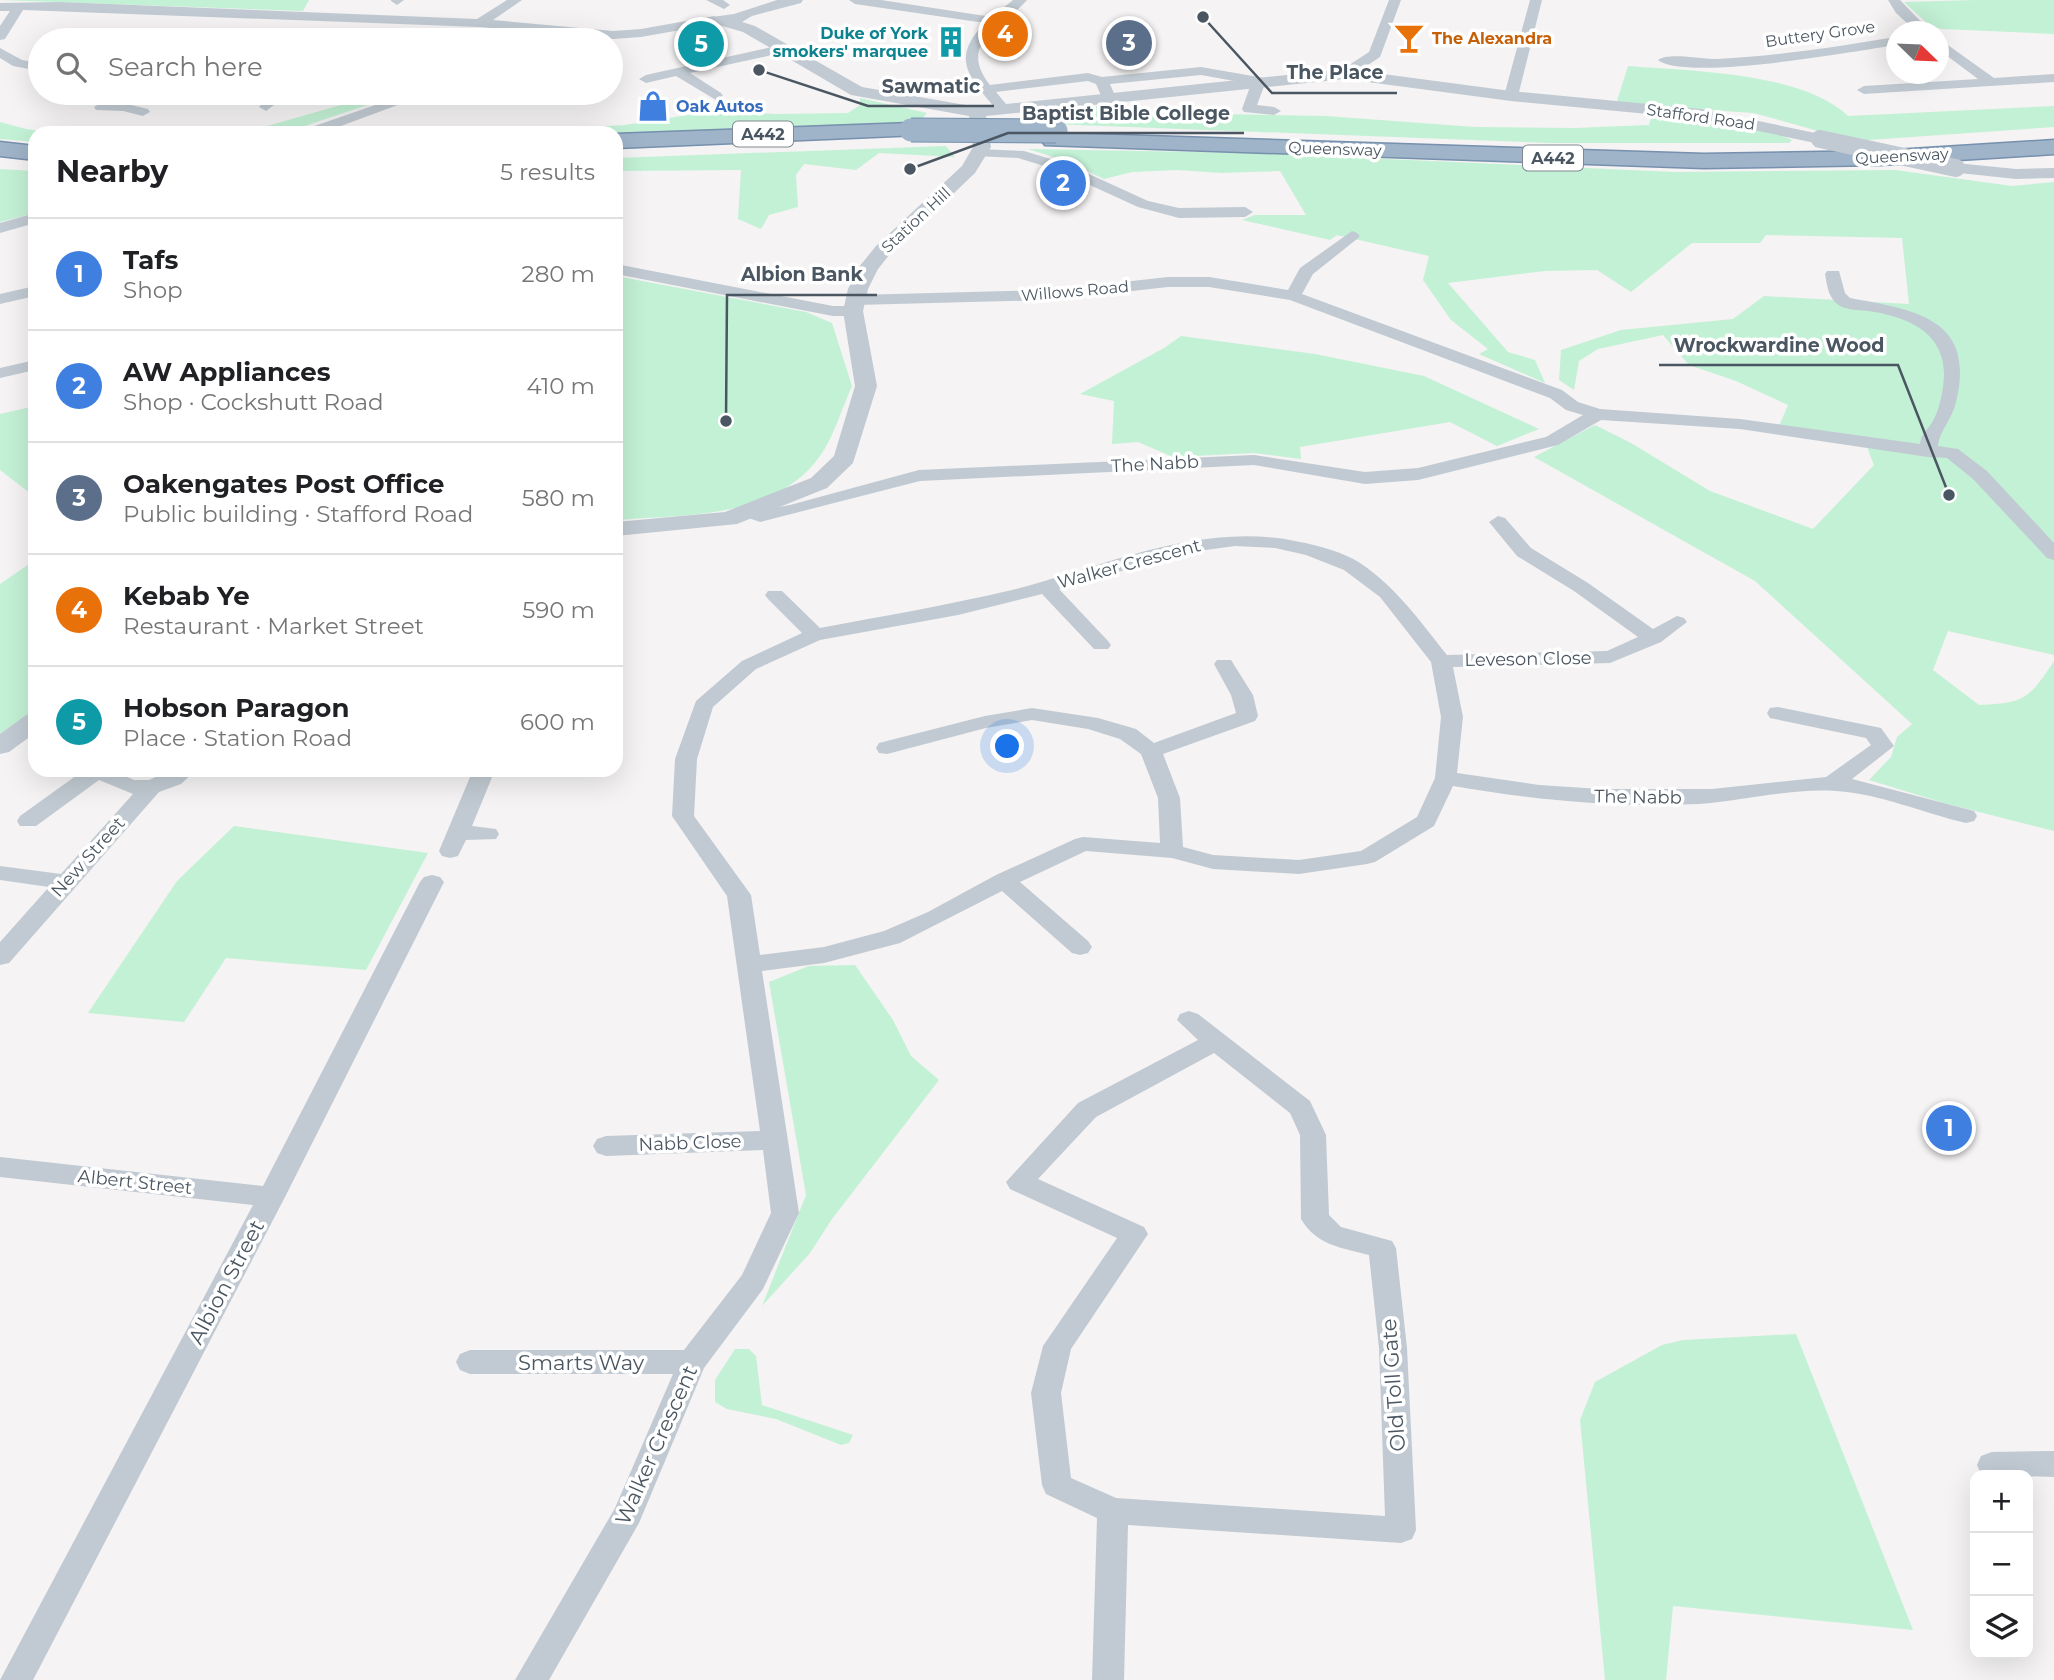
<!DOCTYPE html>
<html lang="en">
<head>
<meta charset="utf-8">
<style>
  body { margin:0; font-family:Montserrat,sans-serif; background:#f6f6f6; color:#202124 }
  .controls { position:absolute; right:21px; bottom:21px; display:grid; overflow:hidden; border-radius:14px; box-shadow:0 7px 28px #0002 }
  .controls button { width:63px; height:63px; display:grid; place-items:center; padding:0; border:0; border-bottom:2px solid #e0e0e0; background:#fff; color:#202124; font:35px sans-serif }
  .compass { position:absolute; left:1886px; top:21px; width:63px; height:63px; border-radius:50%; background:#fff; box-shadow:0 7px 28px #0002; rotate:113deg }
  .you { position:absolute; left:1008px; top:747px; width:24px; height:24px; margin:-18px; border:5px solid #fff; border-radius:50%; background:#1a73e8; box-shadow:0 0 0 10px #1a73e833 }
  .badge { display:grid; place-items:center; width:46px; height:46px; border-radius:50%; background:#1a73e8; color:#fff; font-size:23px; font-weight:700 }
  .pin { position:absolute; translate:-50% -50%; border:4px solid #fff; box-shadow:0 2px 7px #0006 }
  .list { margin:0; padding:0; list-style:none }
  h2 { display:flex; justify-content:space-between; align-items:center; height:91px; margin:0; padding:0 28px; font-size:30px }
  h2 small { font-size:23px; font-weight:400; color:#757577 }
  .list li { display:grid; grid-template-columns:46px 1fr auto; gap:21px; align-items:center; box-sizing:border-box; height:112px; padding:0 28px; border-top:2px solid #e0e0e0 }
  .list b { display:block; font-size:26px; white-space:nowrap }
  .list p { margin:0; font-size:23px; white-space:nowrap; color:#757577 }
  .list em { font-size:23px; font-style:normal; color:#757577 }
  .icon { flex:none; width:38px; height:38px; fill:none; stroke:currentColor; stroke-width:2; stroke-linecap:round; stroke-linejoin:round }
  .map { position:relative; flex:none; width:2054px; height:1680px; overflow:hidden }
  .search { position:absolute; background:#fff; box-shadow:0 7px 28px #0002; left:28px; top:28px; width:595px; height:77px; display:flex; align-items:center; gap:18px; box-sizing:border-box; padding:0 24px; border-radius:38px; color:#757577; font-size:26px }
  .panel { position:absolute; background:#fff; box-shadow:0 7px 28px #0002; left:28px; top:126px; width:595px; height:651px; border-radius:21px }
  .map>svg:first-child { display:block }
  .green { fill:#c3f1d5 }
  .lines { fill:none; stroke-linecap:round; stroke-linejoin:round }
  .trunk-casing { stroke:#7690ad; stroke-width:3 }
  .minor { fill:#c1cad2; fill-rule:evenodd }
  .tertiary { fill:#c1cad2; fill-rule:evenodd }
  .trunk { fill:#9fb4c9; fill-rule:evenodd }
  .trunk-bridge-casing { stroke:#7690ad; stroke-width:25; stroke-linecap:butt }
  .tertiary-bridge { stroke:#c1cad2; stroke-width:18 }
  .trunk-bridge { stroke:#9fb4c9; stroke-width:23 }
  .labels { text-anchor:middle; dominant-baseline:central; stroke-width:7; stroke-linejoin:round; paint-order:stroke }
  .far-culture-label { font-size:16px; font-weight:bold; fill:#0d838f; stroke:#fff; text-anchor:end }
  .far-street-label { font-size:16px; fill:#4a5661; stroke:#fff }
  .far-food-label { font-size:16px; font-weight:bold; fill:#c56008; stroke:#fff; text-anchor:start }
  .far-shop-label { font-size:16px; font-weight:bold; fill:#366cbe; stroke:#fff; text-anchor:start }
  .shield { fill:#fff; stroke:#808990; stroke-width:2 }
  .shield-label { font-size:16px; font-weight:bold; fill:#4a5661 }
  .street-label { font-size:18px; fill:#4a5661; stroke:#fff }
  .near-street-label { font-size:21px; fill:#4a5661; stroke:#fff }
  .leader { fill:none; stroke:#4a5661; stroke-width:2.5 }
  .callout-dot { fill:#4a5661; stroke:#fff; stroke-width:2.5 }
  .callout-label { font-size:19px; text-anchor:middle; font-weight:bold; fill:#4a5661; stroke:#fff; stroke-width:7; stroke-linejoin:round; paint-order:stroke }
</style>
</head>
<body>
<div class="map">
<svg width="2054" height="1680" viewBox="0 0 2054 1680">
  <rect width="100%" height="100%" fill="#f5f3f3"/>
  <path class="green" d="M 0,0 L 309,0 L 303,11 Z
    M 1976,0 L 2054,0 L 2054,34 L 1942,29 L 1930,26 L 1904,2 Z
    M 1628,66 C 1689,71 1803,72 1848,116 L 2054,106 L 2054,127 L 1854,141 L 1754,113 L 1616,104 Z
    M 383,93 L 403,93 L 284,133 L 243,133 Z
    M 860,98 L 927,113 L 918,124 L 616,135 L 616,133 L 482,133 L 625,125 L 713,111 L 776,114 L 848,113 L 860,105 Z
    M 1123,103 L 1110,108 L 1111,112 L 1326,116 L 1475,127 L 1575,128 L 1649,125 L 1652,114 L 1776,133 L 1792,140 L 1789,143 L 1549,143 L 1052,124 L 1064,110 Z
    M 0,122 L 26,129 L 55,133 L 35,133 L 35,142 L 0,139 Z
    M 946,146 L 955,157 L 879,153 L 856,170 L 804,164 L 796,175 L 798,207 L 769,215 L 761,229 L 738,219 L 741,170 L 616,171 L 616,158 Z
    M 1028,149 L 1251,153 L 1676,172 L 1895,170 L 2012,186 L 2054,182 L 2054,655 L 1948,631 L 1933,670 L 1979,705 C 2025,703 2029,699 2054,661 L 2054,831 L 1944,803 L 1869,780 L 1891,757 L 1897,737 L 1912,724 L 1755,581 L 1534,457 L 1595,425 L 1631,443 L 1710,491 L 1813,529 L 1874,465 L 1868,450 L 1870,439 L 1779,426 L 1788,405 L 1736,381 L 1689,365 L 1663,335 L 1598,349 L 1579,361 L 1574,390 L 1559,380 L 1561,350 L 1621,330 L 1733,319 L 1764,296 L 1909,304 L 1902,238 L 1766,235 L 1760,243 L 1692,243 L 1631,292 L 1597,270 L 1545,271 L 1448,283 L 1508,352 L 1535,360 L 1545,383 L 1479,354 L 1488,349 L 1451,320 L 1423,280 L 1429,256 L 1337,235 L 1330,240 L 1242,220 L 1255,215 L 1306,215 L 1280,171 L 1222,173 L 1177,170 L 1132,172 L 1104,179 L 1066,161 Z
    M 0,169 L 35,171 L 35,213 L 0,222 Z
    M 616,276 L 806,312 L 832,323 L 852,386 C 842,408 834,436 820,456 C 774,520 686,514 616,520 Z
    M 1181,336 L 1315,354 L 1424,376 L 1539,429 L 1497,446 L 1450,422 L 1300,447 L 1301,459 L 1254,453 L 1173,457 L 1138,442 L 1112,444 L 1114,401 L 1080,394 L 1164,348 Z
    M 35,406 L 35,497 L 0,470 L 0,414 Z
    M 35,560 L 35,709 L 0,734 L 0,584 Z
    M 234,826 L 428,853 L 366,970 L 226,958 L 184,1022 L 88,1013 L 177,881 Z
    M 855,965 L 893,1020 L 911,1056 L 939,1080 L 832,1219 L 810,1253 L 762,1306 L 806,1195 L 769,982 L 809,966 Z
    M 1796,1334 L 1913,1630 L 1673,1606 L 1666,1680 L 1605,1680 L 1580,1420 L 1595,1382 L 1662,1345 L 1683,1340 Z
    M 735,1349 L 749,1349 L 756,1356 L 762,1405 L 853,1435 L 849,1443 L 841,1445 L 776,1419 L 727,1409 L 715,1402 L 715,1380 Z"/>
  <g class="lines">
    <defs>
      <path id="trunk" d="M 911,123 L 919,125 L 923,130 L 919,135 L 616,148 L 616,134 Z
        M 1053,133 L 1704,154 L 1879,151 L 2054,140 L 2054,154 L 1879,165 L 1704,168 L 1045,145 L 1041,140 L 1045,135 Z
        M 0,142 L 35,146 L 35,160 L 0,156 Z"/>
    </defs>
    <use href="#trunk" class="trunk-casing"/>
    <path class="minor" d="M 404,0 L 397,5 L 391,1 L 391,0 Z
      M 507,0 L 522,0 L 493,20 L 613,31 L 641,29 L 714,16 L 720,20 L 714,24 L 641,37 L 613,39 L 480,27 L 23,10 L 5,39 L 0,40 L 0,26 L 10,11 L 0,11 L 0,3 L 60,2 L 477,19 Z
      M 706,0 L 723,0 L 730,5 L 724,9 Z
      M 849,0 L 881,0 L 992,17 L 1013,0 L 1027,0 C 1004,27 956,42 990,85 L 1088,73 L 1102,77 L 1201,67 L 1264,78 L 1266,81 L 1257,105 L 1274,107 L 1281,111 L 1274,115 L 1244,112 L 1242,109 L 1251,84 L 1201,75 L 1110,84 L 1116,98 L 1109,102 L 1102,98 L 1096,84 L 1088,81 L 996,92 L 1011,110 L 1004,114 L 999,113 C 973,80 947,61 985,23 L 855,4 Z
      M 1389,0 L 1401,0 L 1380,57 L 1350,77 L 1340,77 L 1340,71 L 1369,52 Z
      M 1530,0 L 1542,0 L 1518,96 L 1511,100 L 1504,96 Z
      M 1888,0 L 1900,0 L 1931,32 L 1917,32 L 1896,13 Z
      M 110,31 L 130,40 L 105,38 L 103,35 Z
      M 281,35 L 286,36 L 287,40 L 271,40 Z
      M 455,35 L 460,36 L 461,40 L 446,40 Z
      M 150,36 L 157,40 L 141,40 L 143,37 Z
      M 1896,37 L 1896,45 C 1857,51 1685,82 1658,60 C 1668,52 1702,59 1717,59 C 1778,56 1835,47 1896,37 Z
      M 1938,38 L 1994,78 L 2054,74 L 2054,82 L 1864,94 L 1857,90 L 1864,86 L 1978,79 L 1938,49 Z
      M 781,45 L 788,49 L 786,52 L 690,73 L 721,93 L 723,96 L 716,100 L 676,76 L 646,83 L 639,79 L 646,75 Z
      M 0,48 L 22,60 L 40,63 L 40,71 L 13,66 L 0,58 Z
      M 284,93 L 312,93 L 310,96 L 278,102 L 266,111 L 259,107 L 268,96 Z
      M 410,93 L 430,93 L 322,133 L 301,133 L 303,130 Z
      M 101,103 L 123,103 L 148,109 L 150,112 L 143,116 L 123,111 L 96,110 L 94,107 Z
      M 979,149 L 1024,151 L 1067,164 L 1148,201 L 1179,208 L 1245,207 L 1253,212 L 1245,217 L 1179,218 L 1138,207 L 1057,170 L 1018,158 L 974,156 L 972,153 L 974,150 Z
      M 35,213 L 35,223 L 0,233 L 0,223 Z
      M 1352,231 L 1357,233 L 1360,236 L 1357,239 L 1313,274 L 1302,294 L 1562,390 L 1578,402 L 1600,409 L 1740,419 L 1920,444 C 1921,433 1928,430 1933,421 C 1940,408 1944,388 1944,373 C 1943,330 1904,316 1868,311 C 1859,310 1844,310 1837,304 C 1828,296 1827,285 1825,274 L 1827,271 L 1839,271 L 1845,293 L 1850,298 C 1913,310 1977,317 1956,402 C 1953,418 1939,431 1938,446 L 1958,449 L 1987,471 L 2054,543 L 2054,560 L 2047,558 L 1973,479 L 1947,458 L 1928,457 L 1740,429 L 1601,420 L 1558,445 L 1418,480 L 1365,484 L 1254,465 L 920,481 L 760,522 L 743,516 L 741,512 L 750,506 L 762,510 L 790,505 L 919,470 L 1254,455 L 1365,472 L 1418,468 L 1546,437 L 1583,415 L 1566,410 L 1550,398 L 1290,300 L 1209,287 L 1168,287 L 1051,300 L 856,305 L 848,300 L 856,295 L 1051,290 L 1168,277 L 1209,277 L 1288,290 L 1300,268 Z
      M 616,264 L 833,306 L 853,306 L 861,311 L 853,316 L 833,316 L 616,274 Z
      M 35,286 L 35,296 L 0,304 L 0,294 Z
      M 35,360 L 35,370 L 0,378 L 0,368 Z
      M 1498,516 L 1505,518 L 1531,548 L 1588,583 L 1653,629 L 1677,616 L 1684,618 L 1687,622 L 1661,642 L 1610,663 L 1453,667 L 1463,717 L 1457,773 L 1539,785 L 1601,789 L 1712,789 L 1826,777 L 1871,745 L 1866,738 L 1770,718 L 1767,713 L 1770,708 L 1778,707 L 1881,728 L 1894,746 L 1852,779 L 1974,811 L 1977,816 L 1974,821 L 1966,823 C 1923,813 1881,794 1836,791 C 1790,788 1744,801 1698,804 C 1616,808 1534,800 1453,786 L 1434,826 L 1375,862 L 1367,864 L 1299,874 L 1213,869 L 1172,858 L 1086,851 L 1020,882 L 1088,941 L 1092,947 L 1088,953 L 1080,955 L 1072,953 L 1002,891 L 900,943 L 824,963 L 762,971 L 799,1213 L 763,1289 L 704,1368 L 639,1523 L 549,1680 L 515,1680 L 615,1508 L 673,1374 L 470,1374 L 460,1370 L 456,1362 L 460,1354 L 470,1350 L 684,1350 L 742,1275 L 771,1213 L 763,1150 L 606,1156 L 597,1153 L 593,1146 L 597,1139 L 606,1136 L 760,1131 L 727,896 L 672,816 L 675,759 L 696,701 L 742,661 L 802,633 L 768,599 L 765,595 L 768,591 L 782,591 L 820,628 C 884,616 948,605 1012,590 C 1107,566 1201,520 1300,542 C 1320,546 1343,552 1360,563 C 1396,587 1420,621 1447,655 L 1607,651 L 1638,637 L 1574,591 L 1517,556 L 1489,522 ZM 1235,546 L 1275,548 L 1306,555 L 1344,570 L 1380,597 L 1431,662 L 1441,717 L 1435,778 L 1417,817 L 1361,851 L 1299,860 L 1213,855 L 1183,847 L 1180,798 L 1163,754 L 1255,721 L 1258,716 L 1253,695 L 1231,660 L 1217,660 L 1214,664 L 1231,695 L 1236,713 L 1154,743 L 1136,729 L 1098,718 L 1032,708 L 985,716 L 879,743 L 876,748 L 879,753 L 887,754 L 986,728 L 1032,720 L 1088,729 L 1120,739 L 1141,754 L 1158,798 L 1160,843 L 1083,837 L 1075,839 L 996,875 L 928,912 L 884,931 L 824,947 L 760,955 L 751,895 L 694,816 L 697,759 L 713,707 L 756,669 L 820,640 L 958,615 L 1042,594 L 1094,649 L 1108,649 L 1111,645 L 1108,641 L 1059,589 L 1184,553 Z
      M 84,770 L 112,770 L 134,780 L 149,780 L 171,770 L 196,770 L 181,784 L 159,792 L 9,963 L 0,965 L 0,942 L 49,887 L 0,880 L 0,866 L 61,874 L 133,794 L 99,780 L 36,826 L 20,826 L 17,821 L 20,816 Z
      M 473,770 L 495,770 L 472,826 L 496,829 L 499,834 L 496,839 L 466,840 L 458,856 L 450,858 L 442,856 L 439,851 Z
      M 432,875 L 440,877 L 444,882 L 285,1197 L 33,1680 L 0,1680 L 253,1205 L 0,1177 L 0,1157 L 263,1186 L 420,882 L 424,877 Z
      M 1189,1011 L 1198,1014 L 1310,1101 L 1326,1135 L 1329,1215 L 1341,1227 L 1392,1241 L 1396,1248 L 1407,1348 L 1416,1530 L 1412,1539 L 1401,1543 L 1128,1525 L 1124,1680 L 1092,1680 L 1097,1518 L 1046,1494 L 1042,1485 L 1031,1393 L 1043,1346 L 1117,1238 L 1010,1189 L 1006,1182 L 1078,1103 L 1198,1040 L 1177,1020 L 1180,1014 ZM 1214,1053 L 1290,1113 L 1300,1135 L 1301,1219 C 1316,1245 1342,1248 1369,1255 L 1379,1348 L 1385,1516 L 1116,1498 L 1071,1478 L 1061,1393 L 1071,1349 L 1148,1234 L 1144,1227 L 1038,1179 L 1096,1117 Z
      M 2054,1451 L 2054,1477 L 1985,1475 L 1981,1474 L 1977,1465 L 1981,1456 L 1992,1452 Z"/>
    <path class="tertiary" d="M 777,0 L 803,0 L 801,3 L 752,16 L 742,22 L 755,26 L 862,87 L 977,107 L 1345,69 L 1511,91 L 1701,109 L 1820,134 L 1829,139 L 1820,144 L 1701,119 L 1511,101 L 1345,79 L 986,116 L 991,147 L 975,173 L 890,254 L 878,269 L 868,289 L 863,311 L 877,386 L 853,463 L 827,488 L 737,524 L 616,536 L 616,522 L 725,512 L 811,478 L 834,456 L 855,386 L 843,311 L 848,289 L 859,267 L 876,246 L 962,166 L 973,147 L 969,116 L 851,95 L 743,32 L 712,23 L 710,20 L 712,17 L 734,14 Z
      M 1956,163 L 2016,169 L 2054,168 L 2054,178 L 2016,179 L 1950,172 L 1947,168 Z
      M 35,713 L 35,733 L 9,752 L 0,754 L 0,734 L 26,715 Z"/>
    <use href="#trunk" class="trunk"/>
    <defs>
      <path id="trunk-bridge" d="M 911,130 L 1056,131"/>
    </defs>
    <use href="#trunk-bridge" class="trunk-bridge-casing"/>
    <path class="tertiary-bridge" d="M 1820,139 L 1956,168"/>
    <use href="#trunk-bridge" class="trunk-bridge"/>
  </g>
  <defs>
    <symbol id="bar-bare" viewBox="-9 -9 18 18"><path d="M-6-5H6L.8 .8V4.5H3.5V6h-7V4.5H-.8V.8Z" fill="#e8710a" stroke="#fff" stroke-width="2.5" paint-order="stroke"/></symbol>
    <symbol id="building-bare" viewBox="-9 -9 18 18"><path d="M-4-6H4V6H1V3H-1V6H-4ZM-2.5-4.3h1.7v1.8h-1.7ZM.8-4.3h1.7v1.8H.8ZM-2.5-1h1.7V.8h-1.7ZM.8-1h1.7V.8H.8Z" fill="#0f9aa8" stroke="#fff" stroke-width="2.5" paint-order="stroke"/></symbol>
    <symbol id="shop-bare" viewBox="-9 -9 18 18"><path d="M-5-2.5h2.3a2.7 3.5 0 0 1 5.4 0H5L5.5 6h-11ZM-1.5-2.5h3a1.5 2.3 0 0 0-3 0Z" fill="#3f7fe0" stroke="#fff" stroke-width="2.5" paint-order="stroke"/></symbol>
  </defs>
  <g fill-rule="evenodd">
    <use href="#bar-bare" x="1387" y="16" width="44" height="44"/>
    <use href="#building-bare" x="929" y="20" width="44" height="44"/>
    <use href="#shop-bare" x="631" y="84" width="44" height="44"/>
  </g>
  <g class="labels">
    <g class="far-culture-label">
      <text x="928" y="33">Duke of York<tspan x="928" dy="18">smokers' marquee</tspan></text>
    </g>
    <g class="far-street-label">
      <text transform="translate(1820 34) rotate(-8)">Buttery Grove</text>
      <text transform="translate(1701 117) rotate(8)">Stafford Road</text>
      <text transform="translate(1335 149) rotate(2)">Queensway</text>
      <text transform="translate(1902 156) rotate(-3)">Queensway</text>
      <text transform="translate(916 220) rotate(-43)">Station Hill</text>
      <text transform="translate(1075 291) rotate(-5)">Willows Road</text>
    </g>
    <g class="far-food-label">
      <text x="1432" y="38">The Alexandra</text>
    </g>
    <g class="far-shop-label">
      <text x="676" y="106">Oak Autos</text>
    </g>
    <g class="shield">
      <rect x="733" y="121.5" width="60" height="25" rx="5"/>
      <rect x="1523" y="145.5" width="60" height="25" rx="5"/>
    </g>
    <g class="shield-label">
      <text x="763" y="134">A442</text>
      <text x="1553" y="158">A442</text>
    </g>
    <g class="street-label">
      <text transform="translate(1155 464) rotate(-3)">The Nabb</text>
      <text transform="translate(1129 564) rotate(-15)">Walker Crescent</text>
      <text transform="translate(1528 659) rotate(-1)">Leveson Close</text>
      <text transform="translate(1638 797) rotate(1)">The Nabb</text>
      <text transform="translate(88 857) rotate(-48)">New Street</text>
      <text transform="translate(690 1143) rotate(-2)">Nabb Close</text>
      <text transform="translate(135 1182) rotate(6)">Albert Street</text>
    </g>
    <g class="near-street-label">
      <text transform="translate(226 1282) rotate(-62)">Albion Street</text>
      <text x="581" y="1362">Smarts Way</text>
      <text transform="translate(1393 1385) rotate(-94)">Old Toll Gate</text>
      <text transform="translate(656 1445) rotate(-66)">Walker Crescent</text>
    </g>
  </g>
  <path class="leader" d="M1203 17L1272 93H1397M759 70L868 106H994M910 169L1008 133H1244M726 421L727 295H877M1949 495L1898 365H1659"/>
  <g class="callout-dot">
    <circle cx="1203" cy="17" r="7"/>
    <circle cx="759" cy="70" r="7"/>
    <circle cx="910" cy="169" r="7"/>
    <circle cx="726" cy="421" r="7"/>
    <circle cx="1949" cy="495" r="7"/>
  </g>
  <g class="callout-label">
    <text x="1335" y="79">The Place</text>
    <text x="931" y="93">Sawmatic</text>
    <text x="1126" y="120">Baptist Bible College</text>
    <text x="802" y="281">Albion Bank</text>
    <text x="1779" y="352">Wrockwardine Wood</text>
  </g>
</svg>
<div class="controls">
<button>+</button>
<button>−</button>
<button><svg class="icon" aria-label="layers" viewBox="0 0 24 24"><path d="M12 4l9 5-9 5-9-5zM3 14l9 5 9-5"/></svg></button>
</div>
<svg class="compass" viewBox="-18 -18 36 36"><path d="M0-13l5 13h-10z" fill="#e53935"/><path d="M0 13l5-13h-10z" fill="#757577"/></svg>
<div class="you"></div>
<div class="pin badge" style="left:1949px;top:1128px;background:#3f7fe0">1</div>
<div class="pin badge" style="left:1063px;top:183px;background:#3f7fe0">2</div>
<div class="pin badge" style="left:1129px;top:43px;background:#5c6f8a">3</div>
<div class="pin badge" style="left:1005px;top:34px;background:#e8710a">4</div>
<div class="pin badge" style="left:701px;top:44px;background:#0f9aa8">5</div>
<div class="search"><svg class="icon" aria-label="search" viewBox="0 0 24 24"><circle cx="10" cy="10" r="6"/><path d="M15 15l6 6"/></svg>Search here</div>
<section class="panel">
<h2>Nearby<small>5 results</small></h2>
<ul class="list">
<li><span class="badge" style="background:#3f7fe0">1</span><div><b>Tafs</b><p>Shop</p></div><em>280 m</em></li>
<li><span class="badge" style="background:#3f7fe0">2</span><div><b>AW Appliances</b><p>Shop · Cockshutt Road</p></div><em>410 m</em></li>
<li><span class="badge" style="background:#5c6f8a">3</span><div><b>Oakengates Post Office</b><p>Public building · Stafford Road</p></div><em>580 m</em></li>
<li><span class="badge" style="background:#e8710a">4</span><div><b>Kebab Ye</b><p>Restaurant · Market Street</p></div><em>590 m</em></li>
<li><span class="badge" style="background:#0f9aa8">5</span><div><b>Hobson Paragon</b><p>Place · Station Road</p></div><em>600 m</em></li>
</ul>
</section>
</div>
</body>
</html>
